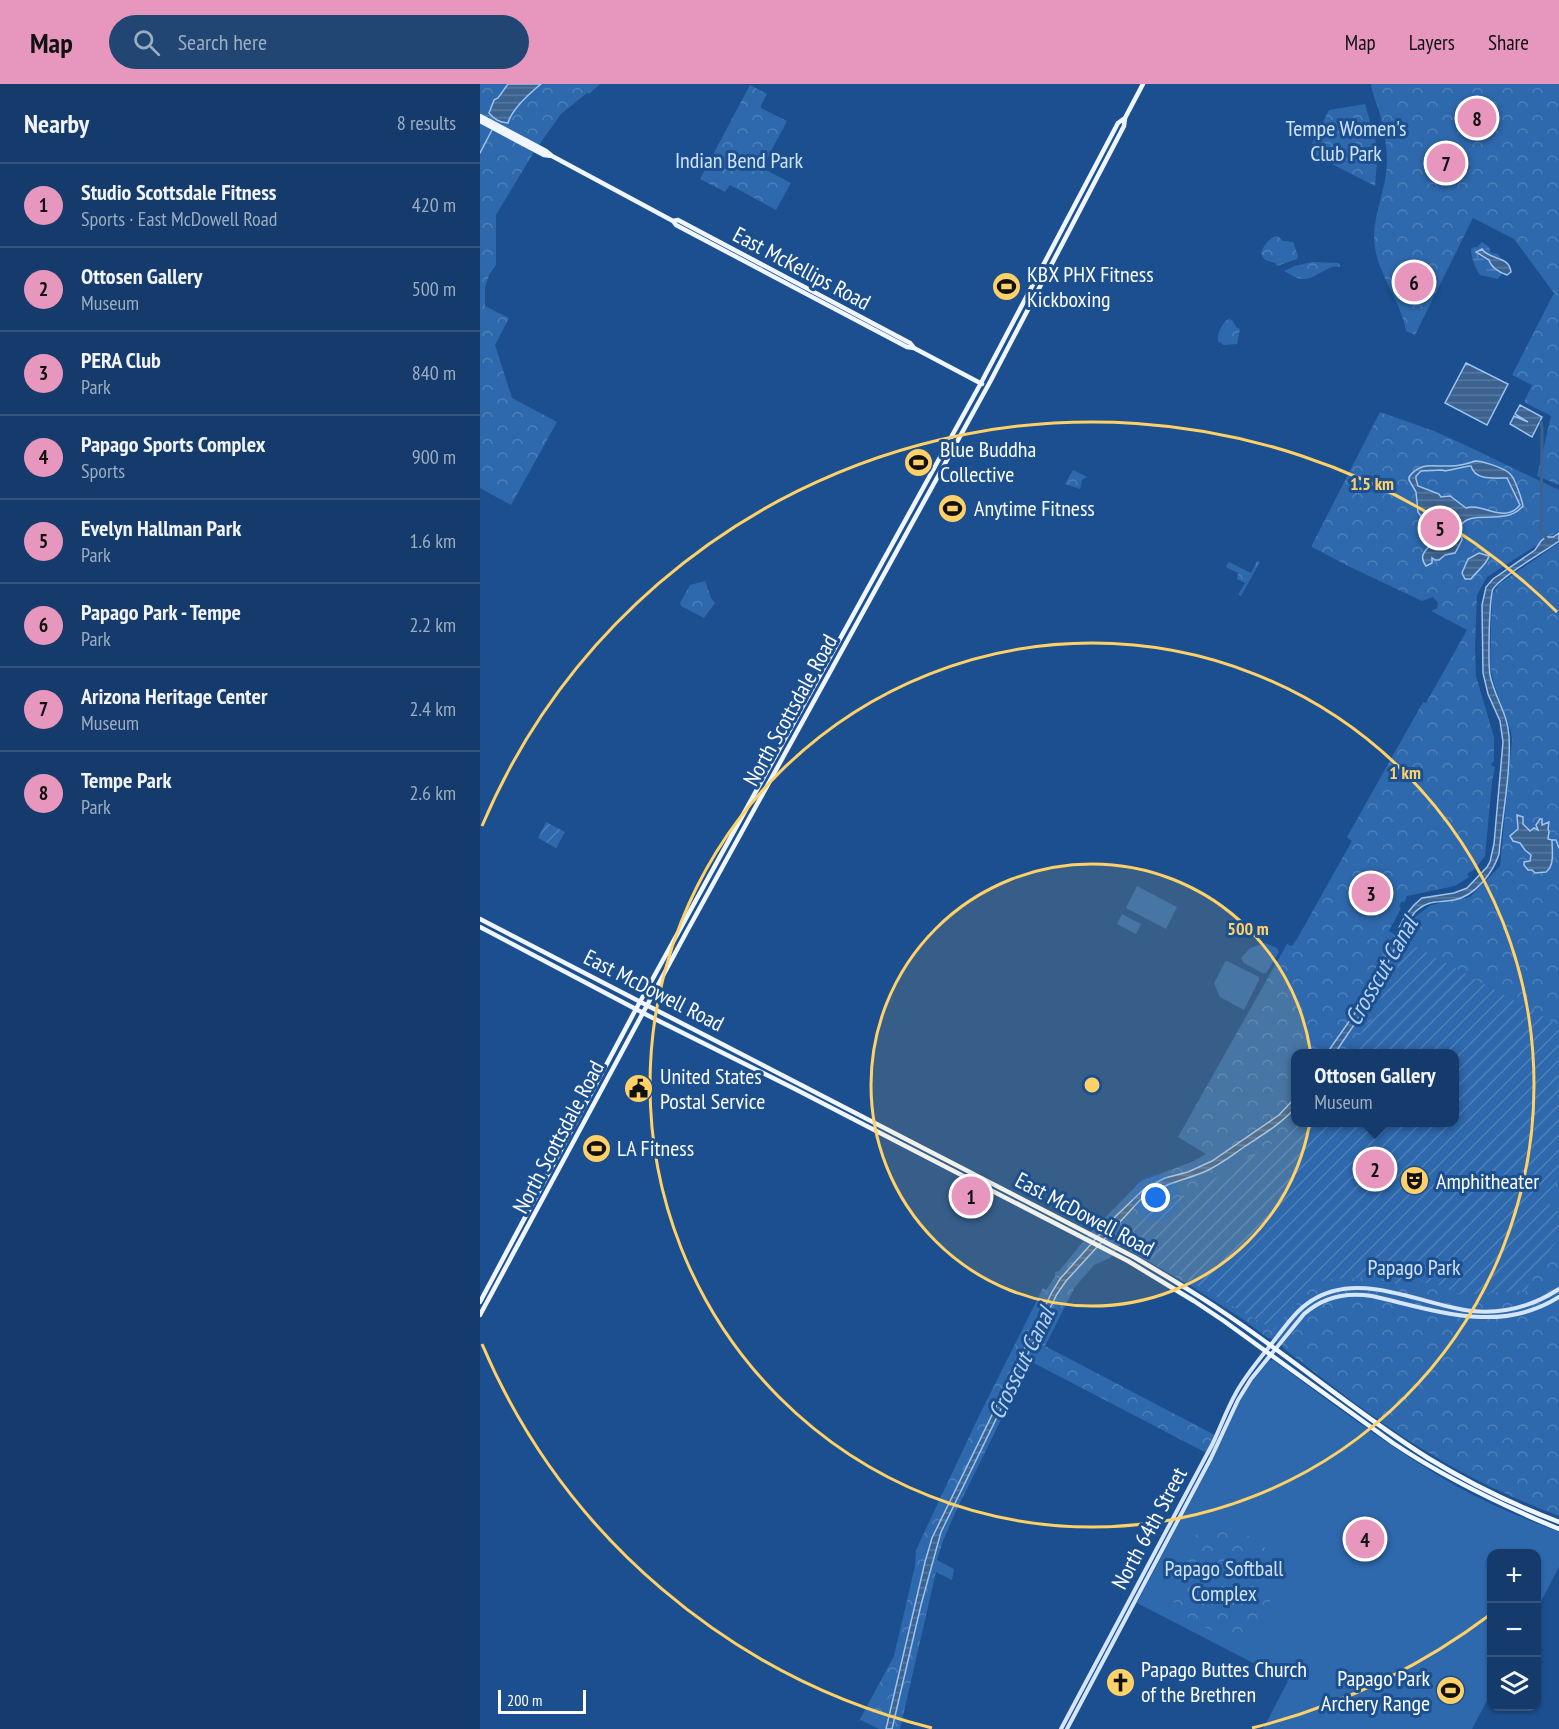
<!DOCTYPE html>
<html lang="en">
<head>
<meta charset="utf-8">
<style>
  body { margin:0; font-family:"PT Sans Narrow",sans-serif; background:#214673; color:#f1f3f6 }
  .controls { position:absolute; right:18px; bottom:18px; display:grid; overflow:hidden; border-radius:12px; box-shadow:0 2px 4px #0004 }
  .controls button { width:54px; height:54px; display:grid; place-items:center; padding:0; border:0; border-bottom:2px solid #33557e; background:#143b6b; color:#f1f3f6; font:30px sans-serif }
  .scale { position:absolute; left:18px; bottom:15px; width:88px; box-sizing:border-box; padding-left:6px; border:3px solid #fff; border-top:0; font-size:16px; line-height:21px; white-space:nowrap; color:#fff; -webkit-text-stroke:4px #1b4f8f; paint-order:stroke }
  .you { position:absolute; left:676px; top:1114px; width:21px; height:21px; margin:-15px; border:4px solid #fff; border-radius:50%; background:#1a73e8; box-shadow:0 0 0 9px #1a73e833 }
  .badge { display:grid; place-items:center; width:39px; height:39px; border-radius:50%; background:#e797bd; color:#111; font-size:20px; font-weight:700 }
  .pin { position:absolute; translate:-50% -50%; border:3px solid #fff; box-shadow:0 2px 6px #0006 }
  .popup { position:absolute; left:811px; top:965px; width:168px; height:78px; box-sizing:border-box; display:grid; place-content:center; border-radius:12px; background:#143b6b; filter:drop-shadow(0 2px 4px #0005); font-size:20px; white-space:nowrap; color:#9dadc1 }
  .popup b { font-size:22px; color:#f1f3f6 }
  .popup::after { content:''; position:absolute; left:50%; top:100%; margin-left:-12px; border:12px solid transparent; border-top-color:#143b6b }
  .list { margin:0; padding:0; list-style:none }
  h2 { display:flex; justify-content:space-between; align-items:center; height:78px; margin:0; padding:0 24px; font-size:26px }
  h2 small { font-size:20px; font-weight:400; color:#9dadc1 }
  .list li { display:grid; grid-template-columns:39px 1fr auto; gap:18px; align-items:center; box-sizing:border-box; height:84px; padding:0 24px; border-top:2px solid #33557e }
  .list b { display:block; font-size:22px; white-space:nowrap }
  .list p { margin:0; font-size:20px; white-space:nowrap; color:#9dadc1 }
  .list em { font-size:20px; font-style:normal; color:#9dadc1 }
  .icon { flex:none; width:33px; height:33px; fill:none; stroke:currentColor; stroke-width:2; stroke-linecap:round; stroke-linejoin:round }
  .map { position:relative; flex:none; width:1079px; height:1645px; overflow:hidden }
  header { display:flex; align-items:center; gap:36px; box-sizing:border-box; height:84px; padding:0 30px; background:#e797bd; color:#111 }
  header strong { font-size:28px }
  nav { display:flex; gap:33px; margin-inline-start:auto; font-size:21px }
  .search { width:420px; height:54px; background:#214673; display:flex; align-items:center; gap:15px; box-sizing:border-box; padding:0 21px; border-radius:33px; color:#9dadc1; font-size:22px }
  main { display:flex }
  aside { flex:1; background:#143b6b }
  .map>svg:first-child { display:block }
  .grass { fill:#2e69ad }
  .forest { fill:url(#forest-crowns); fill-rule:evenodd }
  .wetland { fill:url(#wetland-marsh) }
  .garden { fill:url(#garden-furrows) }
  .water { fill:url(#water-rules); stroke:#9cc4f0; stroke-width:1.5; fill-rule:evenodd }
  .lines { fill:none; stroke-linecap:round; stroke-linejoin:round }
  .stream { stroke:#9cc4f0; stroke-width:1.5 }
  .canal { stroke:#3c6290; stroke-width:3 }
  .secondary { stroke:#d6e6fa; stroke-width:4 }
  .primary { stroke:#f0f6ff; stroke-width:4.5 }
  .ring { fill:none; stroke:#ffd166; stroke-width:3 }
  .labels { text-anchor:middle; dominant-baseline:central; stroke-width:6; stroke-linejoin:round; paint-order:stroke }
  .park-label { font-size:22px; fill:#cfe3fa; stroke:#1b4f8f }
  .street-label { font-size:22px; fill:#fff; stroke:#1b4f8f }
  .poi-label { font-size:22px; fill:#fff; stroke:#1b4f8f; text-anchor:start }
  .water-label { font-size:24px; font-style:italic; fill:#b5d3f5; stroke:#1b4f8f }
  .centre { fill:#ffd166; stroke:#1b4f8f; stroke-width:3 }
  .ring-label { font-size:18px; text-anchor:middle; font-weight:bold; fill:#ffd166; stroke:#1b4f8f; stroke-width:6; stroke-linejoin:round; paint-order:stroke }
</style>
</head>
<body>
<header>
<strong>Map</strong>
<div class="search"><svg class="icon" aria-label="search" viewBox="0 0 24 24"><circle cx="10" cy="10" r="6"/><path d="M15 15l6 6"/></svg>Search here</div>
<nav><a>Map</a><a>Layers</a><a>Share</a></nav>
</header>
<main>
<aside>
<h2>Nearby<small>8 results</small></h2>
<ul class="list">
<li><span class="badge">1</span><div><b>Studio Scottsdale Fitness</b><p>Sports · East McDowell Road</p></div><em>420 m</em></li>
<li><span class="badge">2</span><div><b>Ottosen Gallery</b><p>Museum</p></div><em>500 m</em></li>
<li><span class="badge">3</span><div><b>PERA Club</b><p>Park</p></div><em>840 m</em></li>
<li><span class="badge">4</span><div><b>Papago Sports Complex</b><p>Sports</p></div><em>900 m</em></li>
<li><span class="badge">5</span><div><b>Evelyn Hallman Park</b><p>Park</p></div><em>1.6 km</em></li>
<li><span class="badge">6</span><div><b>Papago Park - Tempe</b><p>Park</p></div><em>2.2 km</em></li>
<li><span class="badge">7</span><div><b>Arizona Heritage Center</b><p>Museum</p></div><em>2.4 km</em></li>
<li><span class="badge">8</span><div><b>Tempe Park</b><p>Park</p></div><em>2.6 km</em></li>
</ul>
</aside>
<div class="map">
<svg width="1079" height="1645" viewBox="0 0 1079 1645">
  <defs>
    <pattern id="forest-crowns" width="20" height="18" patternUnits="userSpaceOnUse" patternTransform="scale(1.5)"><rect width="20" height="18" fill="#2e69ad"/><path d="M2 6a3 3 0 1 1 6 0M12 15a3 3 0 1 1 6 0" fill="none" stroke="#4d80b9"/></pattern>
    <pattern id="wetland-marsh" width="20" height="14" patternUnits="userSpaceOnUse" patternTransform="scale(1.5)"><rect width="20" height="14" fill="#2e69ad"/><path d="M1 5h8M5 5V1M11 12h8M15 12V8" fill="none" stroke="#4d80b9"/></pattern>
    <pattern id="garden-furrows" width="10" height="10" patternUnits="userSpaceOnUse" patternTransform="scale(1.5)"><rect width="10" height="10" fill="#2e69ad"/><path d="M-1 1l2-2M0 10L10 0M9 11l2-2" fill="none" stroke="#4d80b9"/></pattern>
    <pattern id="water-rules" width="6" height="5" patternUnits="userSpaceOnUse" patternTransform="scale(1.5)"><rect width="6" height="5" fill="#3c6290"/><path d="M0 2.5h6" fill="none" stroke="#597aa1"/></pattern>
  </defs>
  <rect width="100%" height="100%" fill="#1b4f8f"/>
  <path class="grass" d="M 657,802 L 697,823 L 686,845 L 646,824 Z
    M 642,830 L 661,840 L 656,850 L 637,840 Z
    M 785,859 L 797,864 L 799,868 L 787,888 L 784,890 L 764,879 L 761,874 L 770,864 Z
    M 747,877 L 779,893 L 779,896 L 764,926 L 740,913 L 734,899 L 745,878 Z
    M 793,1276 C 853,1320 913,1366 978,1403 C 1011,1421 1045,1435 1079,1448 L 1079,1483 L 1057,1525 L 1056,1470 L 1011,1470 L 1011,1609 L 992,1645 L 783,1645 L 808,1597 L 657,1519 L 734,1373 L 760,1315 L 769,1301 L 789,1277 Z"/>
  <path class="forest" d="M 0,0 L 120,0 L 109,10 L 107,9 L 81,30 L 54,68 L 16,131 L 16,181 L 9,191 L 5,204 L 5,222 L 29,234 L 15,261 L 32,314 L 77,338 L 31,421 L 0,404 Z
    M 891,0 L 1079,0 L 1079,401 L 1057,392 L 1071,332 L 1044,318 L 1052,301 L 1032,291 L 1074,209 L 1034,155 L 993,134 L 935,251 L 926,247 C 921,217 900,194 895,164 C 890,135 907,106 907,77 C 907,61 903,42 899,27 C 896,18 892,9 891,0 Z
    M 270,1 L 287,10 L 281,21 L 281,24 L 307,37 L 282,84 L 311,99 L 296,126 L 250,101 L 245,108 L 220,95 Z
    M 885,20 L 898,66 L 895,102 L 828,68 L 849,26 Z
    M 798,152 L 803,157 L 813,158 L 818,172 L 817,175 L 797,182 L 795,179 C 787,176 784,178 781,169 C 784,161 789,153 798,152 Z
    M 832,178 L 859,179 L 860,182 L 860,183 C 847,180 836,196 823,195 C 816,195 810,190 804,187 L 815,182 Z
    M 749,235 L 753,237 L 756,243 L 760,245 L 757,260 L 744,261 L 738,257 C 737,250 742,238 749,235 Z
    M 900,328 L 954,347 L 983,360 L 1079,406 L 1079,447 L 1007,493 L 997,511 L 995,564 L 996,592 L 1014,653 L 1014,677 L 1011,680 L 1012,682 L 1015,683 L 1012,698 L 1005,772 L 995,785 L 987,790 L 989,793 L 975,802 L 927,812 L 924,819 L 922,817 L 919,822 L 921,824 L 909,847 L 924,856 L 936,832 L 951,821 L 990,813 L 1020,782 L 1032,656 L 1031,647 L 1014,600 L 1010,582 L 1012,511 L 1019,500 L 1079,459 L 1079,1432 C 1032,1414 986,1393 944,1366 C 894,1336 849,1299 803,1264 L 802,1261 L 790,1254 L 788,1254 L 761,1234 L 711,1202 L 640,1161 L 630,1174 L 614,1181 L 595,1203 L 565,1262 L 733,1350 L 742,1357 L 734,1373 L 550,1277 L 476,1427 L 463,1457 L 457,1476 L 474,1485 L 472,1496 L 456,1488 L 420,1645 L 399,1645 L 381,1636 L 379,1637 L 414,1572 L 435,1482 L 436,1466 L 497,1336 L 563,1204 L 566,1206 L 575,1193 L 575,1188 L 579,1187 L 611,1148 L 661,1097 L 714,1077 L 726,1070 L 698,1053 L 807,860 L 812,862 L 817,855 L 872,757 L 867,753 L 943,618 L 946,619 L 987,546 L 951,527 L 957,524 L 958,519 L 953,513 L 942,517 L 868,482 L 832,463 L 832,461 ZM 816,970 L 974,970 L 974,1038 L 816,1038 Z
    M 593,386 L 607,393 L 602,396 L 600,405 L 585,400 Z
    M 777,477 L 780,478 L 761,512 L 758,511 L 765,499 L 757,495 L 758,489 L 746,483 L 749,478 L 771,489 Z
    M 225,497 L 231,514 L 235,519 L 224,534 L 201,522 L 200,519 L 210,501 Z
    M 740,1443 C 766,1446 801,1465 798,1496 C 797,1506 793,1513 788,1521 C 771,1553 752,1557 720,1541 C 685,1523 684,1503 701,1470 C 709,1453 721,1444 740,1443 Z"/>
  <path class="wetland" d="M 1002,158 L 1009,163 L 1011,169 L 1018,170 L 1020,174 L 998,171 L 1009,176 L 1022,190 L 1018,195 L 1000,191 C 995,184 991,173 991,165 L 994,163 L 997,163 Z"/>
  <path class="garden" d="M 66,738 L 85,748 L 76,764 L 58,754 Z
    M 931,860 L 1079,941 L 1079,1094 L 1066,1117 L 1079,1128 L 1079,1154 L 1063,1175 L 1045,1208 L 1037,1207 L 982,1211 L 956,1200 L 948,1200 L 936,1193 L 932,1193 L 921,1201 C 908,1198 893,1193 879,1194 C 866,1194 853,1196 840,1195 L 804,1233 L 794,1246 L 642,1158 L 674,1123 L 689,1116 L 719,1107 L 728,1098 L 740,1092 L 799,1055 L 812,1044 L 817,1039 L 974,1038 L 974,970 L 870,969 L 885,942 L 894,934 L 897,929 L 903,908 L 912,895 L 921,874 Z"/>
  <path class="water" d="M 28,0 L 61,0 C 50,9 32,25 28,39 C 19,38 15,36 9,29 L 14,16 L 18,14 Z
    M 1002,165 C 1010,177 1029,171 1031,188 L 1027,191 C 1020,189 1011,183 1009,176 L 996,168 Z
    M 986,279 L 1028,300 L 1007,341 L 965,319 Z
    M 1040,321 L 1062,333 L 1052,353 L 1030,340 L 1034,332 L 1048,338 L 1035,330 Z
    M 995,377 C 1002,377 1026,384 1031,391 C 1035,395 1042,416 1043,422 C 1024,444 990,423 980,443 L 982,456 L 975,469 L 965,471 L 959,476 L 955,476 L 952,474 L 952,479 L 946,482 C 935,467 954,464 955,452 L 938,428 L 936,408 L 929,396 L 929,393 C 941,377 953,383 970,382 C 978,382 987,380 995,377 ZM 989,382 L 991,382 C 995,397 1015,394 1027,394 L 1040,421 C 1024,441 1002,418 986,424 L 970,412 L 961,413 L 959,410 L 938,402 L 936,395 L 936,392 L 941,387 L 962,386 L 965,387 Z
    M 1079,449 L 1079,457 C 1065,467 1020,493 1013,505 C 1009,514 1008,580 1010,591 C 1014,612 1028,630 1029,652 C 1031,689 1022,733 1019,770 C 1013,789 995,812 974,816 C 957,819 949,815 935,828 L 928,838 L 886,923 L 855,969 L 847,969 L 882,919 L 925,832 L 934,821 L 942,814 L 974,809 L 987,804 L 1007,783 L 1010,778 L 1014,760 L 1023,658 L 1020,637 L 1008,610 L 1003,589 L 1002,521 L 1006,503 L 1013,495 L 1055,466 L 1061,457 L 1066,453 L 1073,453 Z
    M 999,469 L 1009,472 C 1007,480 996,488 991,495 L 985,495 L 982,489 L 988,475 Z
    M 1037,731 L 1043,733 L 1043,740 L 1050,747 L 1054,744 L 1058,746 L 1056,741 L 1060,735 L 1062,735 L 1062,741 L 1069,738 L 1068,745 L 1069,747 L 1068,755 L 1072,756 C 1072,767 1075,781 1066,788 L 1055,789 L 1052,786 L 1048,786 L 1044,781 L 1044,778 L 1050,777 L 1051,771 L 1045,766 L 1040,759 L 1033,757 L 1030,752 L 1038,745 Z
    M 815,1014 L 815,1024 C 801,1040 782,1051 764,1063 C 751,1072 738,1082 724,1088 C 702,1097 678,1101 660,1116 L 586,1197 L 577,1210 L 461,1448 L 441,1521 L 412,1645 L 406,1645 L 445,1478 L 452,1454 L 572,1208 L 580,1195 L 636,1132 L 664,1105 L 685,1094 L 708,1088 L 732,1077 L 799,1031 Z"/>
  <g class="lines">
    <path class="stream" d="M 0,69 L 12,46
      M 1072,756 L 1076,756 L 1079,764"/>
    <path class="canal" d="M 1061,338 L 1062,345
      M 1062,347 L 1061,449 L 1067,455"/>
    <path class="secondary" d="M 581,1645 L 733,1359 C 741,1342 747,1325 756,1309 C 767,1289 783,1271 797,1253 C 807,1240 817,1226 831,1217 C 879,1185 941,1221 992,1227 C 1023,1230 1053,1222 1079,1205
      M 587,1645 L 731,1374 L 758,1316 L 771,1295 L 824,1230 C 843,1213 867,1208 892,1212 C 955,1226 1019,1251 1079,1213"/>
    <path class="primary" d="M 0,32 L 66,67 L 72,72 L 193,137 L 196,141 L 427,263 L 434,264
      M 0,37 L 64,71 L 72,72
      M 193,137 L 198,136 L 430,259 L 434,264 L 502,300
      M 0,835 L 654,1173 C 683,1190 712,1207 740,1226 C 811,1273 876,1329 948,1374 C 989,1399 1034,1421 1079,1438
      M 0,843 L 169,932 L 315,1005 L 648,1177 L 714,1217 L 744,1237 L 913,1359 C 965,1394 1021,1421 1079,1445
      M 0,1218 L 156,925 L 501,299 L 638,39 L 645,34
      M 0,1231 L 206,849 L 510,298 L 644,42 L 645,34 L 663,0"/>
  </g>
  <circle cx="612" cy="1001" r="221" fill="#ffd166" fill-opacity=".12"/>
  <g class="ring">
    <circle cx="612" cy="1001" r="221"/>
    <circle cx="612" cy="1001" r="442"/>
    <path d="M1011 1530A663 663 0 0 1 772 1644M452 1644A663 663 0 0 1 2 1260M2 742A663 663 0 0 1 1077 528"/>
  </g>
  <defs>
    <symbol id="stadium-disc" viewBox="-11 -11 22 22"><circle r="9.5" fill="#ffd166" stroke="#1b4f8f"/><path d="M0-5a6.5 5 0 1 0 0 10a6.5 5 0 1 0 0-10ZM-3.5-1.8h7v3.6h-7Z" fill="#111"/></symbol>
    <symbol id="civic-disc" viewBox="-11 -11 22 22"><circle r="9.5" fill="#ffd166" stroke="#1b4f8f"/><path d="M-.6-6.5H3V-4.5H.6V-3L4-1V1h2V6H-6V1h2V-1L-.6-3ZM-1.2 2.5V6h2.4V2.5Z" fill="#111"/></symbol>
    <symbol id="theatre-disc" viewBox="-11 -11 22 22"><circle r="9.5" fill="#ffd166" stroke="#1b4f8f"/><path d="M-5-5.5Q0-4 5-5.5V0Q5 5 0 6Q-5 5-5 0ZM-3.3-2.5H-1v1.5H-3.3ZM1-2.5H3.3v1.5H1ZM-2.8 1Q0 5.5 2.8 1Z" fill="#111"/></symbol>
    <symbol id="church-disc" viewBox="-11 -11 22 22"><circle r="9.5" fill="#ffd166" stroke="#1b4f8f"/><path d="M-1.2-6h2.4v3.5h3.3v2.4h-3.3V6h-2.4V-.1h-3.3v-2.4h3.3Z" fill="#111"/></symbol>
  </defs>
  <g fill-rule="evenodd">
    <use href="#stadium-disc" x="510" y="186" width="33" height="33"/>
    <use href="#stadium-disc" x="422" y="362" width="33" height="33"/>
    <use href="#stadium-disc" x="456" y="408" width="33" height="33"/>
    <use href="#civic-disc" x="142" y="988" width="33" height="33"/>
    <use href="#stadium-disc" x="100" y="1048" width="33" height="33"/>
    <use href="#theatre-disc" x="918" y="1080" width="33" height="33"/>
    <use href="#church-disc" x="624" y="1582" width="33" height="33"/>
    <use href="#stadium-disc" x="954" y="1590" width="33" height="33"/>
  </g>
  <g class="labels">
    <g class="park-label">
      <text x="866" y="44">Tempe Women's<tspan x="866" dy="25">Club Park</tspan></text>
      <text x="259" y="76">Indian Bend Park</text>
      <text x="934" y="1183">Papago Park</text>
      <text x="744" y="1484">Papago Softball<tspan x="744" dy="25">Complex</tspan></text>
    </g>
    <g class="street-label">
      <text transform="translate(322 184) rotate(28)">East McKellips Road</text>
      <text transform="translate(310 626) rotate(-61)">North Scottsdale Road</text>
      <text transform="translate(174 906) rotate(27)">East McDowell Road</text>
      <text transform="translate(78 1053) rotate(-62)">North Scottsdale Road</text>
      <text transform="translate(605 1130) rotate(28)">East McDowell Road</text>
      <text transform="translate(669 1444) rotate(-62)">North 64th Street</text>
    </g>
    <g class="poi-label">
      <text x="547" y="190">KBX PHX Fitness<tspan x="547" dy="25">Kickboxing</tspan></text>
      <text x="460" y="365">Blue Buddha<tspan x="460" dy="25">Collective</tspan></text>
      <text x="494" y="424">Anytime Fitness</text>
      <text x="180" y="992">United States<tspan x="180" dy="25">Postal Service</tspan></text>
      <text x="137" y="1064">LA Fitness</text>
      <text x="956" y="1097">Amphitheater</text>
      <text x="661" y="1585">Papago Buttes Church<tspan x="661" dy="25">of the Brethren</tspan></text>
      <text x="950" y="1594" text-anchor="end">Papago Park<tspan x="950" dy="25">Archery Range</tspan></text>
    </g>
    <g class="water-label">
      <text transform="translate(901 887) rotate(-60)">Crosscut Canal</text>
      <text transform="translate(541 1279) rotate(-64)">Crosscut Canal</text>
    </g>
  </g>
  <circle cx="612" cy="1001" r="9" class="centre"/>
  <g class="ring-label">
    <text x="892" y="406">1.5 km</text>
    <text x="925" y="695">1 km</text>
    <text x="768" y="851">500 m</text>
  </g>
</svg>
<div class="controls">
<button>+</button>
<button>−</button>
<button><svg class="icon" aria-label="layers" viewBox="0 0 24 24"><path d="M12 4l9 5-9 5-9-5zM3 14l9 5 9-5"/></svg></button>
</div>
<div class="scale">200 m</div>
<div class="you"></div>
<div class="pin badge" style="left:491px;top:1112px">1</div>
<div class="pin badge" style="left:895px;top:1085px">2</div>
<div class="popup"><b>Ottosen Gallery</b>Museum</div>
<div class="pin badge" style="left:891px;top:809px">3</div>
<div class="pin badge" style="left:885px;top:1455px">4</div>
<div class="pin badge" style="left:960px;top:444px">5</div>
<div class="pin badge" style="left:934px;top:198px">6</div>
<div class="pin badge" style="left:966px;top:79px">7</div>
<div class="pin badge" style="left:997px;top:34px">8</div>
</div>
</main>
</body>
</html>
